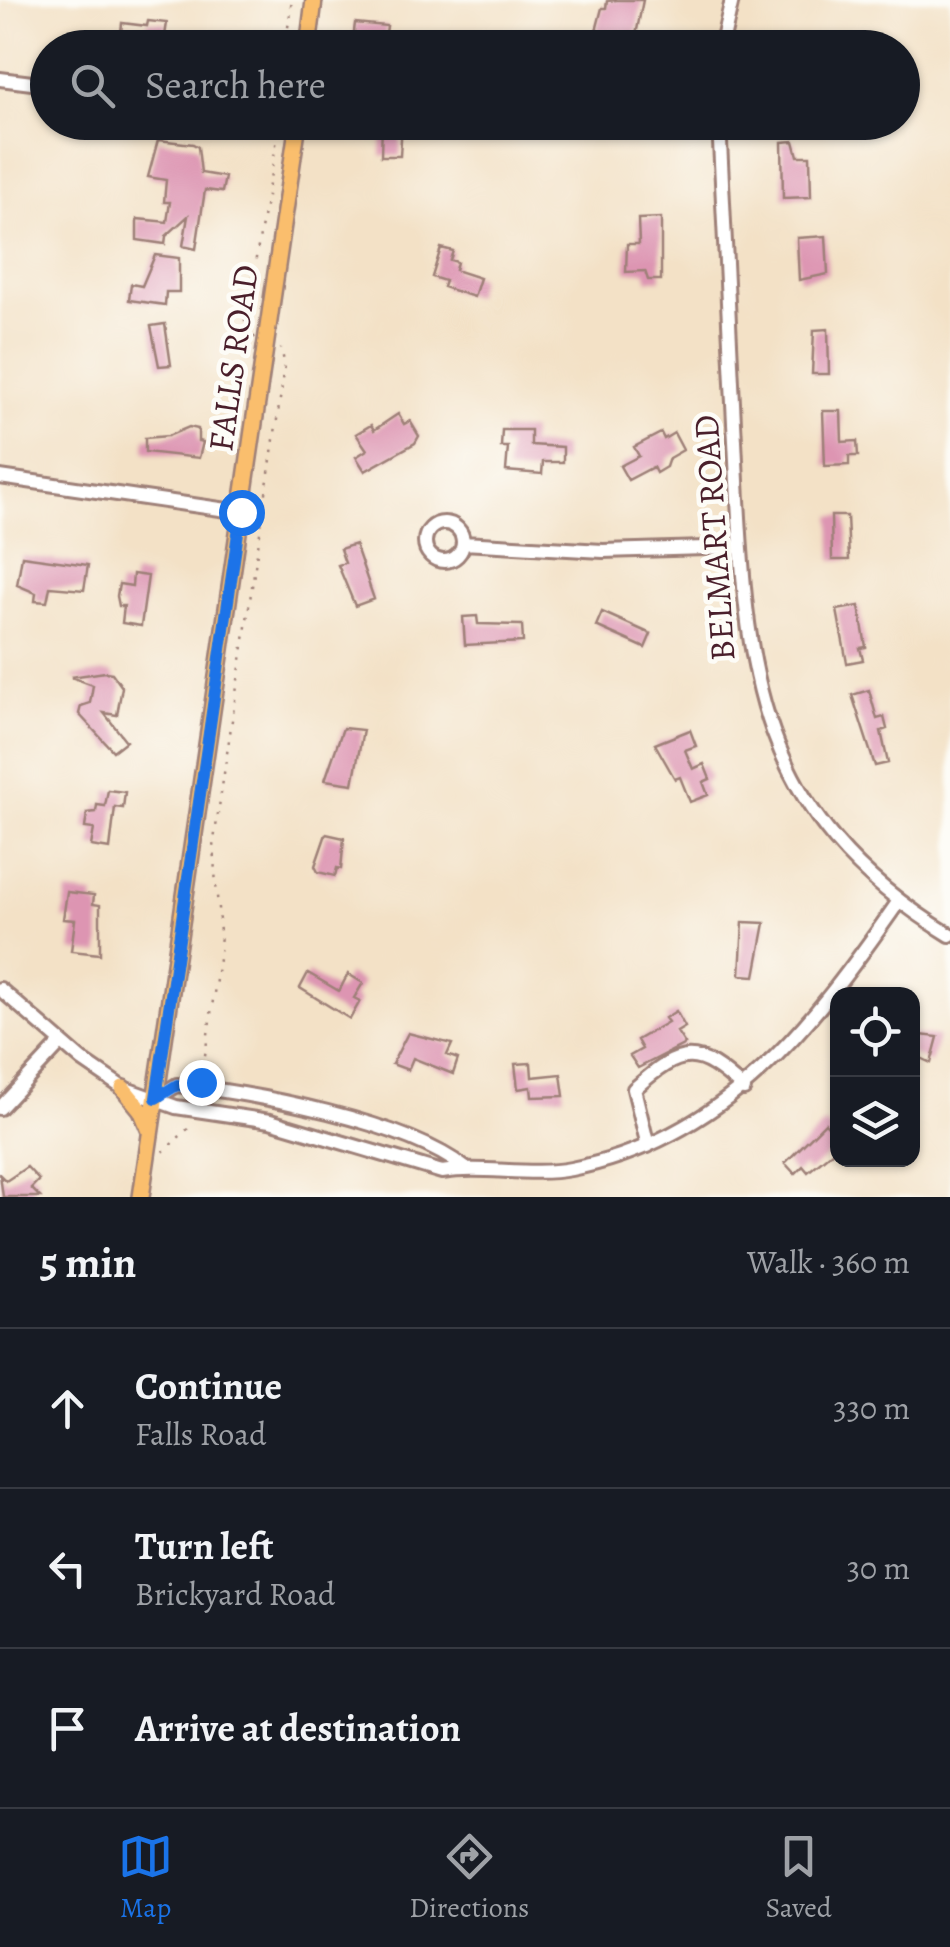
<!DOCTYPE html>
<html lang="en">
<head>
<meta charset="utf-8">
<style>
  body { margin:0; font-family:Alegreya,serif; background:#20242c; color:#f1f3f6 }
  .controls { position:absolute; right:30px; bottom:30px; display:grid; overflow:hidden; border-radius:20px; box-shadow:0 2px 8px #0004 }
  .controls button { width:90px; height:90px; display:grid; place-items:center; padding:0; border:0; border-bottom:2px solid #363941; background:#171b24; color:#f1f3f6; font:50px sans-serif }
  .stop { position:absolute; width:30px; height:30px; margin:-22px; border:8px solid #1a73e8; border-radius:50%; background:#fff }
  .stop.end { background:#1a73e8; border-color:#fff; box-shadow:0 2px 10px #0008 }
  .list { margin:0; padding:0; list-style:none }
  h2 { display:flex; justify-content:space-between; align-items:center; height:130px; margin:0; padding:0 40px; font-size:42px }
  h2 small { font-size:32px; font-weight:400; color:#9ea1a6 }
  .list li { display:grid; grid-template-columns:65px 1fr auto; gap:30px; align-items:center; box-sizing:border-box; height:160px; padding:0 40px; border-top:2px solid #363941 }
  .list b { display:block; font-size:38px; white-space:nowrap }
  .list p { margin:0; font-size:32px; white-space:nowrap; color:#9ea1a6 }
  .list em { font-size:32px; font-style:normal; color:#9ea1a6 }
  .icon { flex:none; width:55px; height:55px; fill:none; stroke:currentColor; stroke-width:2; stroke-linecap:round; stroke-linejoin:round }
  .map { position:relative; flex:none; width:950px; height:1197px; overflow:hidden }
  .search { position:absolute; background:#171b24; box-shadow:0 2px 8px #0004; left:30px; right:30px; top:30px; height:110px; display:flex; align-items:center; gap:25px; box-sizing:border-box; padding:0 35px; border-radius:55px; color:#9ea1a6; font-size:38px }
  .sheet { height:610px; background:#171b24 }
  nav { display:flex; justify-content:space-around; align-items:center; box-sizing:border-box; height:140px; border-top:2px solid #363941; background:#171b24; font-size:28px; color:#9ea1a6 }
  nav a { display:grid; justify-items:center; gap:5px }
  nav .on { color:#1a73e8 }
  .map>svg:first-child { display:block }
  .building { fill:#dd95b2 }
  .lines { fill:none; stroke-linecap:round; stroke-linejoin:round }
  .minor-casing { stroke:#9e8078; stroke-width:18 }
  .major-casing { stroke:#9e8078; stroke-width:20 }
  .path { stroke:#9e8078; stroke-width:2.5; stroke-dasharray:2.5 8; stroke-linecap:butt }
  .minor { stroke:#fff; stroke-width:12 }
  .major { stroke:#fabe6d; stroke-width:15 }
  .route { stroke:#1a73e8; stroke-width:12 }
  .labels { text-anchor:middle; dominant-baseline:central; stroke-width:9; stroke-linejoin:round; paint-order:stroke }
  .street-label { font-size:35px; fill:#4a1f2b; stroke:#fdfcf7 }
</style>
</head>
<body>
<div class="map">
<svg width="950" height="1197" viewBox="0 0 950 1197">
  <rect width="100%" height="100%" fill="#fdfcf7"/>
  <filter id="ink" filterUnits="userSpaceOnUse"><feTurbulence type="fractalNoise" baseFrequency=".01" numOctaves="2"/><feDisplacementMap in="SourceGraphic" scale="20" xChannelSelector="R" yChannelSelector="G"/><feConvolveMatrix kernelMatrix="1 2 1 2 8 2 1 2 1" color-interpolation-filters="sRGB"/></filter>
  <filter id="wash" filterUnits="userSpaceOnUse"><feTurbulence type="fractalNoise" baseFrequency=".0048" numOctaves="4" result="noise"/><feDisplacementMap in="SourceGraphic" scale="40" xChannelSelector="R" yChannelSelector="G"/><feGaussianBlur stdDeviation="2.25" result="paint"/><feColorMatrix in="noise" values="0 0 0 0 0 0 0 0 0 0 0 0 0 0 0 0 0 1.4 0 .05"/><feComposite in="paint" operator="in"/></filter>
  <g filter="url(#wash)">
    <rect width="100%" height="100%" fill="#f3e1c6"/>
    <g id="blocks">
      <path class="building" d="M 617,0 L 643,0 L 634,45 L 595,35 L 602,8 L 606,8 L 607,1 Z
        M 148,21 L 167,23 L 163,48 L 120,42 L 122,23 L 147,26 Z
        M 355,23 L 387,26 L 385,40 L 368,38 L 367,48 L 352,48 Z
        M 382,122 L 402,122 L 400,156 L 381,156 Z
        M 158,140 L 193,144 L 198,147 L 201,173 L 225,177 L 222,192 L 205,190 L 196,249 L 183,246 L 188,216 L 166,236 L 165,244 L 137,240 L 137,219 L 167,222 L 170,202 L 164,202 L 166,180 L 148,177 Z
        M 794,141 L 798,156 L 810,156 L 811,197 L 783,198 L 782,142 Z
        M 661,218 L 661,280 L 648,280 L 645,271 L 626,272 L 627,244 L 639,244 L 638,219 Z
        M 826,236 L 828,274 L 799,280 L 797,238 Z
        M 441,248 L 453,251 L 450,260 L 457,262 L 455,270 L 480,278 L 474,297 L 443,287 L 445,281 L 432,277 Z
        M 155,255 L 179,258 L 179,292 L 166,292 L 165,305 L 129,300 L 131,284 L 142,286 Z
        M 165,324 L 171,365 L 159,366 L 151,326 Z
        M 828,329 L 829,374 L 812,374 L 814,330 Z
        M 823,411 L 841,411 L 842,442 L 857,441 L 858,456 L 849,456 L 849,465 L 825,466 Z
        M 398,414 L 404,424 L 410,421 L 419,436 L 415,443 L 365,471 L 356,457 L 367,450 L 356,434 L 371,425 L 374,430 Z
        M 189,427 L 198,429 L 198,441 L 203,442 L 199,458 L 145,452 L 145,438 L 168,436 Z
        M 502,430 L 531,430 L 531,445 L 563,447 L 563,462 L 543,462 L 542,474 L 506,471 L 508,447 L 501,447 Z
        M 661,433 L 664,439 L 674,433 L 683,450 L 669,458 L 666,467 L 656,473 L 653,467 L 628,480 L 620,466 L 639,456 L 634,447 Z
        M 831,516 L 847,516 L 849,560 L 832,560 Z
        M 355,544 L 374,599 L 355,606 L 338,565 L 345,563 L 340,549 Z
        M 22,556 L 88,565 L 84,590 L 50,587 L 47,602 L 35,601 L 36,593 L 17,585 Z
        M 133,574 L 148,576 L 141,626 L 122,623 L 124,606 L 119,606 L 117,596 L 119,584 L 132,586 Z
        M 859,606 L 866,647 L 860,648 L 863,660 L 847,663 L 837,610 Z
        M 602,612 L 651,634 L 645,648 L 596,626 Z
        M 477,616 L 478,624 L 522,625 L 523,642 L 465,645 L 463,617 Z
        M 105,672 L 112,673 L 122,687 L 117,715 L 104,713 L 126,741 L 113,751 L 79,714 L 81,706 L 90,703 L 93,685 L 71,677 Z
        M 869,690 L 877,719 L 884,717 L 887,729 L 881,731 L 888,763 L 875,766 L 852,695 Z
        M 343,728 L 363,730 L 353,784 L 325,780 Z
        M 690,730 L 696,746 L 685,750 L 693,769 L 704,764 L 710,779 L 703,782 L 708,795 L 690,802 L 680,777 L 675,779 L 655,744 Z
        M 108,790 L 125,792 L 123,808 L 115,807 L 110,849 L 91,846 L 94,829 L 85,828 L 87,813 L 96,812 L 97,805 L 105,806 Z
        M 326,834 L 344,838 L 341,869 L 337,868 L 335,876 L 318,872 L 315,866 Z
        M 67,892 L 94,895 L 93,904 L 100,905 L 100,954 L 71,951 L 75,920 L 63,919 Z
        M 743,922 L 765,923 L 755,976 L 740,975 Z
        M 308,973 L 339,991 L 348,974 L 363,983 L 354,998 L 360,1001 L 350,1019 L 300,988 Z
        M 676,1011 L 685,1027 L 677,1032 L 685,1044 L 638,1068 L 630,1056 L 642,1049 L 637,1040 L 668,1022 L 665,1018 Z
        M 408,1033 L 452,1044 L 447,1055 L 458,1059 L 453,1074 L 413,1058 L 408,1070 L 392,1064 Z
        M 912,1034 L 938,1037 L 931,1063 L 912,1054 Z
        M 531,1063 L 532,1077 L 561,1074 L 564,1096 L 532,1097 L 531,1087 L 518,1089 L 515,1064 Z
        M 825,1123 L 838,1137 L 838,1147 L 808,1172 L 803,1166 L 795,1174 L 785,1163 Z
        M 27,1167 L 39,1180 L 31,1188 L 40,1197 L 3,1197 L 0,1175 L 6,1181 Z"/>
    </g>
  </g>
  <g filter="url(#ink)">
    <use href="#blocks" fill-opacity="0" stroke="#9e8078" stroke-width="2.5"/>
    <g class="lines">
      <defs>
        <path id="minor" d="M 721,48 L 732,0
          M 0,79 L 48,85
          M 719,122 C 724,229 729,335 735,441 C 746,657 745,810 950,935
          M 0,477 L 241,512
          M425 542a19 19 0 1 1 38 0a19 19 0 1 1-38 0Z
          M 463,543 L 603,551 L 740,547
          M 0,989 L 82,1060 L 123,1088 L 176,1107 L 270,1121 L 442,1172 C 484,1165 528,1177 571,1169 C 727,1139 813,1024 899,901
          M 156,1098 L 177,1085 C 254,1093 405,1121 465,1168
          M 0,1108 L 61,1043
          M 648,1146 L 634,1089 C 682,1047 696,1045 744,1089"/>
        <path id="major" d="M 308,48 L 314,0
          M 123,1088 L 141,1110 L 150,1131
          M 141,1197 L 298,122"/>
      </defs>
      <use href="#minor" class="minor-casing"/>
      <use href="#major" class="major-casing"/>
      <path class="path" d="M 285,48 L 292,0
        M 255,338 L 244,326 L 280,122
        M 202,1076 L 221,945 L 213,847 L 285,366 L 281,348
        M 163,1152 L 193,1124"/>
      <use href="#minor" class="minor"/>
      <use href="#major" class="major"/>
    </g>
  </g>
  <g class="lines" filter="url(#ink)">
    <path class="route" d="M 201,1082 L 200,1088 L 177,1085 L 156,1098 L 241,512"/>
  </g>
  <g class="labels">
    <g class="street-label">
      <text transform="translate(233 358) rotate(-82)">FALLS ROAD</text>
      <text transform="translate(714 538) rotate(-94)">BELMART ROAD</text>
    </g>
  </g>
</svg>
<div class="controls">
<button><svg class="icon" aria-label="locate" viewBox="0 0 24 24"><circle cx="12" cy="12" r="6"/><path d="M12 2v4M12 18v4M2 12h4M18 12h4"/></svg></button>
<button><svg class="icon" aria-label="layers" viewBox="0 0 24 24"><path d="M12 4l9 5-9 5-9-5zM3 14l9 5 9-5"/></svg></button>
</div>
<div class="stop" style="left:241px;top:512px"></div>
<div class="stop end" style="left:201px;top:1082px"></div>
<div class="search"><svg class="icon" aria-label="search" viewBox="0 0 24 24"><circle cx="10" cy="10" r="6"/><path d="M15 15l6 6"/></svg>Search here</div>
</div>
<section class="sheet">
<h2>5 min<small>Walk · 360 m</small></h2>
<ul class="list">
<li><svg class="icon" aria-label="ahead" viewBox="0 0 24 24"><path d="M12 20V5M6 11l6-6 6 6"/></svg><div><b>Continue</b><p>Falls Road</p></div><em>330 m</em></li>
<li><svg class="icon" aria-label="left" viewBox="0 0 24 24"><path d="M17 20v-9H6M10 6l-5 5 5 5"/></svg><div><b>Turn left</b><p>Brickyard Road</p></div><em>30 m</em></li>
<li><svg class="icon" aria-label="arrive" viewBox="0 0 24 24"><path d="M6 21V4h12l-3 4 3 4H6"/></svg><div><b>Arrive at destination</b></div></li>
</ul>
</section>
<nav>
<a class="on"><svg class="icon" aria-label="map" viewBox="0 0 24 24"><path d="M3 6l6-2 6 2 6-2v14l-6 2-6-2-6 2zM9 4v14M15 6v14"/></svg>Map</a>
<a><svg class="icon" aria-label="directions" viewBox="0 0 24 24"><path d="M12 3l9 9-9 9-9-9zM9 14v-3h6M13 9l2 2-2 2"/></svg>Directions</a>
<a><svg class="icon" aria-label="saved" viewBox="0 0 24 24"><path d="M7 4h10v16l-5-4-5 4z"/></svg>Saved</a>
</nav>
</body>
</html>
